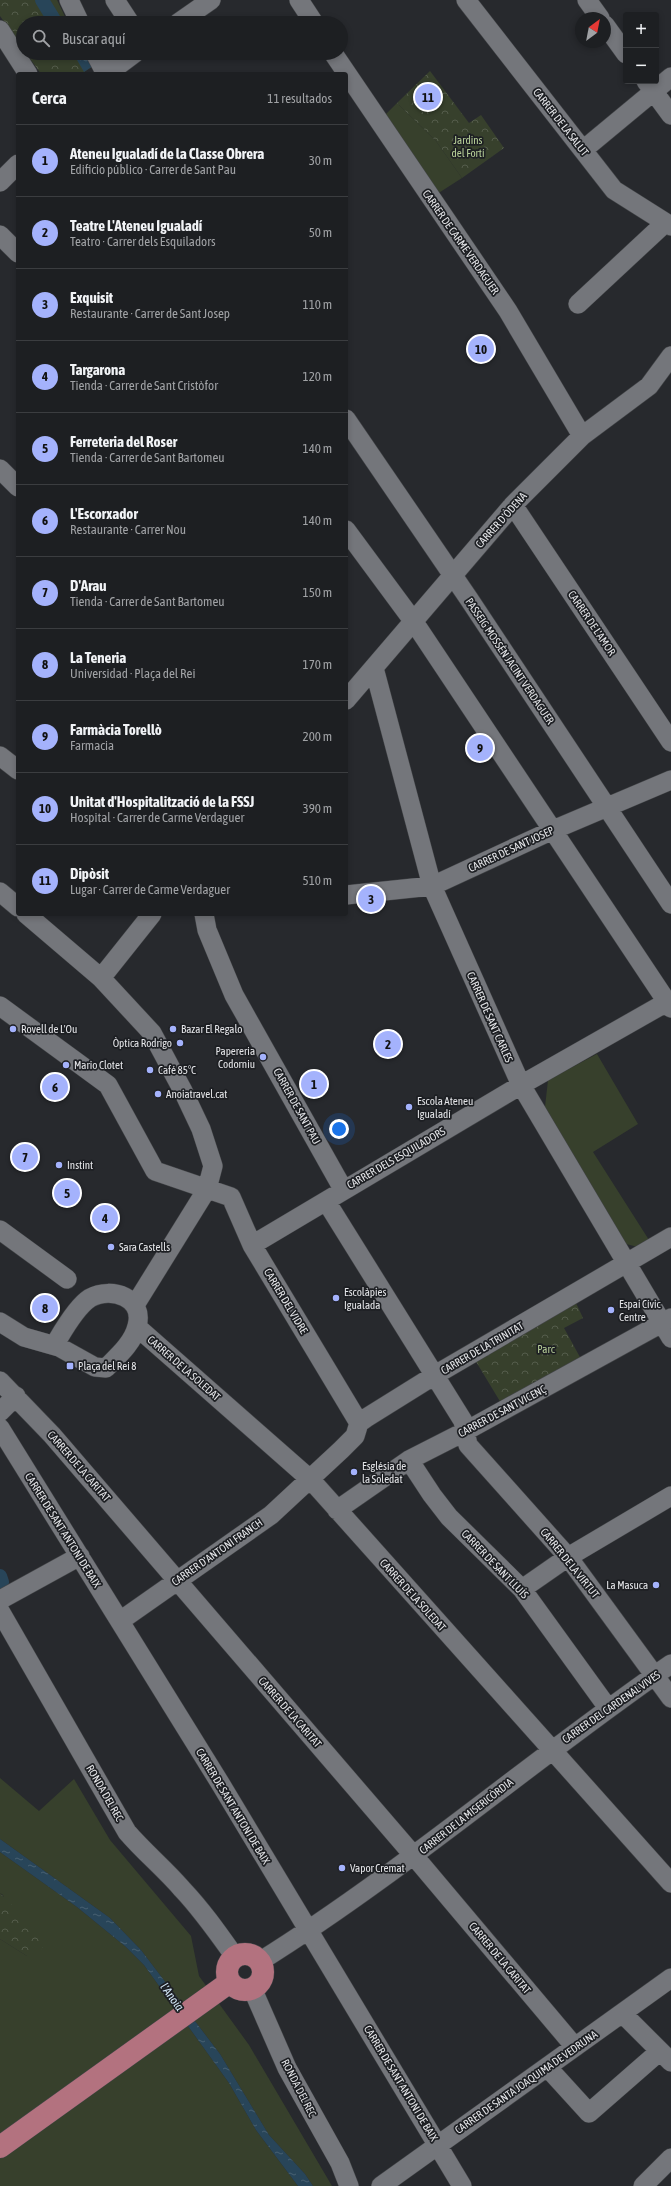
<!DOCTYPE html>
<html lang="es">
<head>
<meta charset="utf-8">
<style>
  body { margin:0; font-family:"Asap Condensed",sans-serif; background:#25272a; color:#f1f3f6 }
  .controls { position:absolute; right:12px; top:12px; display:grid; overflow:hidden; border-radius:4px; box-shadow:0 2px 6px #0003 }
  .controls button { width:36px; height:36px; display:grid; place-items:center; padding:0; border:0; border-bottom:1px solid #3b3d40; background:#1d1f22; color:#f1f3f6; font:20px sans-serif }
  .compass { position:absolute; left:575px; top:12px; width:36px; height:36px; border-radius:50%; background:#1d1f22; box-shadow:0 2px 6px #0003; rotate:32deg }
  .you { position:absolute; left:339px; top:1129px; width:14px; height:14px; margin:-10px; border:3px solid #fff; border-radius:50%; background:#1a73e8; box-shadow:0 0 0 6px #1a73e833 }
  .badge { display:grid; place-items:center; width:26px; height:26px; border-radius:50%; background:#a4b2fc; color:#111; font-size:13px; font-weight:700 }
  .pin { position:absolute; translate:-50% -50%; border:2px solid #fff; box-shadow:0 1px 4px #0006 }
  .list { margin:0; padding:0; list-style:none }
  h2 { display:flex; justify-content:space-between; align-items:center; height:52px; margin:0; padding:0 16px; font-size:17px }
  h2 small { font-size:13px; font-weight:400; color:#a0a2a5 }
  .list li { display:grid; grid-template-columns:26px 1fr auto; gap:12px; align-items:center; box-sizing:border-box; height:72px; padding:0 16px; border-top:1px solid #3b3d40 }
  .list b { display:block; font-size:15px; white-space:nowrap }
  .list p { margin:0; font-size:13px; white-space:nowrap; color:#a0a2a5 }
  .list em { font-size:13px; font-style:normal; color:#a0a2a5 }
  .icon { flex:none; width:22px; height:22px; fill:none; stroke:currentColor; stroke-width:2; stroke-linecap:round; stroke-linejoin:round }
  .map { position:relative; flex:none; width:671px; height:2186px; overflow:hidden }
  .search { position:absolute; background:#1d1f22; box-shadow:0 2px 6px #0003; left:16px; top:16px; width:332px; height:44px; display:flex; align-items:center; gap:10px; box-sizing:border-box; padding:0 14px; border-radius:22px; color:#a0a2a5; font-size:15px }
  .panel { position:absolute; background:#1d1f22; box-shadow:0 2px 6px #0003; left:16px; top:72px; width:332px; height:844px; border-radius:4px }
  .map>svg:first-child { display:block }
  .green { fill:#37402c }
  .forest { fill:url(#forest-crowns) }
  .water { fill:url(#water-ripples) }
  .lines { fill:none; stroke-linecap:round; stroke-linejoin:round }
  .canal { stroke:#284559; stroke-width:14 }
  .minor-casing { stroke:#434548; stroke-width:20 }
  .major-casing { stroke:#434548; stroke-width:23 }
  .minor { stroke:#74767b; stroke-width:19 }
  .major { stroke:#b3727f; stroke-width:22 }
  .poi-dot { fill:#a4b2fc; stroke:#1d1f23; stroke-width:1.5 }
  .labels { text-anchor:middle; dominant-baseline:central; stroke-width:3.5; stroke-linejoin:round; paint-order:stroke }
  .street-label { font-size:11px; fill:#e5e6e9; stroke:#1d1f23 }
  .park-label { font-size:11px; fill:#b8d099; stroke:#1d1f23 }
  .poi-label { font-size:11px; fill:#e5e6e9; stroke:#1d1f23; text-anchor:start }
  .water-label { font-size:12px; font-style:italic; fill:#d1e6f6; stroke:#1d1f23 }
</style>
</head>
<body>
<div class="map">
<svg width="671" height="2186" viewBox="0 0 671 2186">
  <defs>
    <pattern id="forest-crowns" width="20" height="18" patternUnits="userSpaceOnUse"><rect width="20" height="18" fill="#37402c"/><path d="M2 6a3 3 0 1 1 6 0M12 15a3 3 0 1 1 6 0" fill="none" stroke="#545c4b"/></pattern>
    <pattern id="water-ripples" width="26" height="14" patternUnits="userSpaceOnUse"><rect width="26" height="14" fill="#284559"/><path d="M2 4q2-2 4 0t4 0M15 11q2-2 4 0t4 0" fill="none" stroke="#476071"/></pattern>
  </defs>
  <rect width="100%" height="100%" fill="#27292d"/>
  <path class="green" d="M 397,103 L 436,141 L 462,178 L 437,194 L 384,116 Z
    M 597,1054 L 638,1124 L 593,1152 L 649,1240 L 638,1247 L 626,1244 L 545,1107 L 548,1080 Z
    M 0,1778 L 39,1811 L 74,1779 L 110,1840 L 191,1936 L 199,1976 L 249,2045 L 332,2186 L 313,2186 L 305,2174 L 269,2135 L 220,2054 L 141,1950 L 110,1918 L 0,1839 Z
    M 0,1852 L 77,1907 L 126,1947 L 144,1965 L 229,2083 L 256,2130 L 298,2186 L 0,2186 L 0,1939 L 27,1956 L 3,1895 L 0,1893 Z"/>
  <path class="forest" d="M 0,0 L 57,0 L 68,23 L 23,23 L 23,48 L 0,16 Z
    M 26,53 L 85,53 L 93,66 L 81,74 L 41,74 Z
    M 430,71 L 469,123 L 481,115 L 504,148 L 462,178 L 436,141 L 397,103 Z
    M 576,1303 L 583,1318 L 564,1328 L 581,1359 L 501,1403 L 475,1360 Z
    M 0,1893 L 48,1941 L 38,1953 L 27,1956 L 0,1939 Z"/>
  <path class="water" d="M 73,53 L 85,53 L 93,66 L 84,72 Z
    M 0,1839 L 110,1918 L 141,1950 L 220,2054 L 269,2135 L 305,2174 L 313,2186 L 298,2186 L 256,2130 L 229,2083 L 144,1965 L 126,1947 L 77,1907 L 0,1852 Z"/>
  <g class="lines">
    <path class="canal" d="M 42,0 L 56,23
      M 0,1576 L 2,1582"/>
    <defs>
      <path id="minor" d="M 69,0 L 80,23
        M 115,0 L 130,23
        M 299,0 L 314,23
        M 466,0 L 614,190 L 671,226
        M 587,0 L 600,18
        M 178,23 L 211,0
        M 605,25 L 626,54
        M 0,30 L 28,74
        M 95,53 L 106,74
        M 333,53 L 508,311 L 582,436
        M 107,74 L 135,53
        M 646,81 L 671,115
        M 583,150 L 671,77
        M 0,182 L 18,164
        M 0,235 L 18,253
        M 578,304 L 665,223
        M 346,419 L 469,599 L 671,904
        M 0,469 L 18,487
        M 513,505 L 671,742
        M 346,530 L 414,622 L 671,1008
        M 374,668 L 432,886 L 521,1085 L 671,1338
        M 346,700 L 513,505 L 582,436 L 649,386 L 671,356
        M 0,756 L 18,770
        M 0,892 L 18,907
        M 346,895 L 432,886 L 553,830 L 671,780
        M 26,914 L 101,978 L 152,1033 L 183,1091 L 201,1129 L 213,1166 L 207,1189 L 135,1305
        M 204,914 L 207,930 L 234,995 L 343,1189
        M 101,978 L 152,914
        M 0,1006 L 108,1085 L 155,1171 L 231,1197 L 252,1245 L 359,1423
        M 326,1201 L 463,1421 L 468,1445 L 568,1557 L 671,1698
        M 0,1230 L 67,1279
        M 252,1245 L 521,1085 L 667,1002
        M 0,1322 L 24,1337 L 59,1347 L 95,1367 L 106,1368 C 118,1356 133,1343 137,1326 C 145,1298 112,1286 90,1298 C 79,1305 65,1327 58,1339 L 59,1347
        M 137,1327 L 311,1480 L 671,1883
        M 0,1381 L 52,1435 L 414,1856 L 575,2047
        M 0,1412 L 16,1396
        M 0,1428 L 220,1783 L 462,2186
        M 409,1460 L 432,1495 L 449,1517 L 522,1589 L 608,1708
        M 337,1510 L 409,1460 L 464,1432 L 671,1318
        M 522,1589 L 568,1557 L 671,1496
        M 0,1600 L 80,1556
        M 0,1611 L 127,1832 C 144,1852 165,1869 182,1889 C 202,1910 218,1933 235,1957
        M 120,1621 L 271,1515 L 341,1450 L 355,1436 L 359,1423 L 366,1418 L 435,1375 L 671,1237
        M 259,1962 C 403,1872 532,1760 671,1664
        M 252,1988 L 287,2068 L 340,2163 L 349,2186
        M 623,2014 L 671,2062
        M 548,2068 L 589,2113 L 660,2051
        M 381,2186 L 671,1978
        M 643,2186 L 671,2158"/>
      <path id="major" d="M227 1972a18 18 0 1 1 36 0a18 18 0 1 1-36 0Z
        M 0,2147 L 230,1982"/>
    </defs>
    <use href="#minor" class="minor-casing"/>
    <use href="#major" class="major-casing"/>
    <use href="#minor" class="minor"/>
    <use href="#major" class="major"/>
  </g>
  <g class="poi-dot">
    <circle cx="13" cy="1029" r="4"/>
    <circle cx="173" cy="1029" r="4"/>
    <circle cx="180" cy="1043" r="4"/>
    <circle cx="263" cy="1057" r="4"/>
    <circle cx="66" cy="1065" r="4"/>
    <circle cx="150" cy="1070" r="4"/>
    <circle cx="158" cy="1094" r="4"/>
    <circle cx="409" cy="1107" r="4"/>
    <circle cx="59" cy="1165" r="4"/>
    <circle cx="111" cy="1247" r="4"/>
    <circle cx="336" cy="1298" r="4"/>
    <circle cx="611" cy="1310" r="4"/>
    <rect x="66" y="1362" width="8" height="8" rx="2"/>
    <circle cx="354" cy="1472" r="4"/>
    <circle cx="656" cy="1585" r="4"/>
    <circle cx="342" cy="1868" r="4"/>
  </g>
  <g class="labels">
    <g class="street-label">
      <text transform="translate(561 122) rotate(52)">CARRER DE LA SALUT</text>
      <text transform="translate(461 242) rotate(55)">CARRER DE CARME VERDAGUER</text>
      <text transform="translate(501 520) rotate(-48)">CARRER D'ÒDENA</text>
      <text transform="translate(592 623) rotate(56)">CARRER DE L'AMOR</text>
      <text transform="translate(510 661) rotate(56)">PASSEIG MOSSÈN JACINT VERDAGUER</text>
      <text transform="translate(511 849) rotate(-25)">CARRER DE SANT JOSEP</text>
      <text transform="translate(490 1017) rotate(66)">CARRER DE SANT CARLES</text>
      <text transform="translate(297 1106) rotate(61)">CARRER DE SANT PAU</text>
      <text transform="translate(396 1158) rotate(-30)">CARRER DELS ESQUILADORS</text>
      <text transform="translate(286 1301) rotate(59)">CARRER DEL VIDRE</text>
      <text transform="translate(482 1348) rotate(-30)">CARRER DE LA TRINITAT</text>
      <text transform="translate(184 1368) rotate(41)">CARRER DE LA SOLEDAT</text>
      <text transform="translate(502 1411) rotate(-28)">CARRER DE SANT VICENÇ</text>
      <text transform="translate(79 1466) rotate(49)">CARRER DE LA CARITAT</text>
      <text transform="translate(63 1530) rotate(58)">CARRER DE SANT ANTONI DE BAIX</text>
      <text transform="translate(217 1552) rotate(-35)">CARRER D'ANTONI FRANCH</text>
      <text transform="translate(570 1563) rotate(51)">CARRER DE LA VIRTUT</text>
      <text transform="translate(495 1564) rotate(46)">CARRER DE SANT LLUÍS</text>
      <text transform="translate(413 1595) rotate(48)">CARRER DE LA SOLEDAT</text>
      <text transform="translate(611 1707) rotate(-35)">CARRER DEL CARDENAL VIVES</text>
      <text transform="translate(290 1712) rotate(49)">CARRER DE LA CARITAT</text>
      <text transform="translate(105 1793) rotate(60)">RONDA DEL REC</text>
      <text transform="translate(233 1806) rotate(59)">CARRER DE SANT ANTONI DE BAIX</text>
      <text transform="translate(466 1816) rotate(-38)">CARRER DE LA MISERICÒRDIA</text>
      <text transform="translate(500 1958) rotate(50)">CARRER DE LA CARITAT</text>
      <text transform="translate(526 2082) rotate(-35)">CARRER DE SANTA JOAQUIMA DE VEDRUNA</text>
      <text transform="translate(401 2083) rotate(59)">CARRER DE SANT ANTONI DE BAIX</text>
      <text transform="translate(299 2088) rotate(63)">RONDA DEL REC</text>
    </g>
    <g class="park-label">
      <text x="468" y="140">Jardins<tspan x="468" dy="13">del Fortí</tspan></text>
      <text x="546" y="1349">Parc</text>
    </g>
    <g class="poi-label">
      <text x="21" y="1029">Rovell de L'Ou</text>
      <text x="181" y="1029">Bazar El Regalo</text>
      <text x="172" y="1043" text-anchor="end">Òptica Rodrigo</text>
      <text x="255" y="1051" text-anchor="end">Papereria<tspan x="255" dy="13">Codorniu</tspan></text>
      <text x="74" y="1065">Mario Clotet</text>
      <text x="158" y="1070">Café 85°C</text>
      <text x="166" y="1094">Anoiatravel.cat</text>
      <text x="417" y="1101">Escola Ateneu<tspan x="417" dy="13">Igualadí</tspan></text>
      <text x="67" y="1165">Instint</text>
      <text x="119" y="1247">Sara Castells</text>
      <text x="344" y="1292">Escolàpies<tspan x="344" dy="13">Igualada</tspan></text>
      <text x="619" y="1304">Espai Cívic<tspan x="619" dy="13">Centre</tspan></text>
      <text x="78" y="1366">Plaça del Rei 8</text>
      <text x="362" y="1466">Església de<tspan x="362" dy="13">la Soledat</tspan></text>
      <text x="648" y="1585" text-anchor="end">La Masuca</text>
      <text x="350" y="1868">Vapor Cremat</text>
    </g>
    <g class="water-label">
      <text transform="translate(172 1997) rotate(54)">l'Anoia</text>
    </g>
  </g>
</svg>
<div class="controls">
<button>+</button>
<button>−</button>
</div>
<svg class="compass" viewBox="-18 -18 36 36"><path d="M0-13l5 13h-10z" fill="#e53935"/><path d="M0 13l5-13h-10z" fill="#a0a2a5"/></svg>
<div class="you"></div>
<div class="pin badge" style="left:314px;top:1084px">1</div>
<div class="pin badge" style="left:388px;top:1044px">2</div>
<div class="pin badge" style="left:371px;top:899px">3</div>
<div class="pin badge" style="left:105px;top:1218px">4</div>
<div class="pin badge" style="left:67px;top:1193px">5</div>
<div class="pin badge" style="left:55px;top:1087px">6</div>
<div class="pin badge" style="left:25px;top:1157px">7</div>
<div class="pin badge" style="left:45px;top:1308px">8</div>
<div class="pin badge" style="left:480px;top:748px">9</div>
<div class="pin badge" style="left:481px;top:349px">10</div>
<div class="pin badge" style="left:428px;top:97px">11</div>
<div class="search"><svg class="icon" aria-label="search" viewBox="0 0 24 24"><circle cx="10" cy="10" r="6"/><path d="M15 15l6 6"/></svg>Buscar aquí</div>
<section class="panel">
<h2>Cerca<small>11 resultados</small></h2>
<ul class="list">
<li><span class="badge">1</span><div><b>Ateneu Igualadí de la Classe Obrera</b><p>Edificio público · Carrer de Sant Pau</p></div><em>30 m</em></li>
<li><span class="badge">2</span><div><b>Teatre L'Ateneu Igualadí</b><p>Teatro · Carrer dels Esquiladors</p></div><em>50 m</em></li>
<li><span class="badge">3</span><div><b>Exquisit</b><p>Restaurante · Carrer de Sant Josep</p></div><em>110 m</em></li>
<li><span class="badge">4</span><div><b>Targarona</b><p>Tienda · Carrer de Sant Cristòfor</p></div><em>120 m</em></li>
<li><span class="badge">5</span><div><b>Ferreteria del Roser</b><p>Tienda · Carrer de Sant Bartomeu</p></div><em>140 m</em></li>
<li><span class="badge">6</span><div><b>L'Escorxador</b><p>Restaurante · Carrer Nou</p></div><em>140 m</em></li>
<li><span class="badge">7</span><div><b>D'Arau</b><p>Tienda · Carrer de Sant Bartomeu</p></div><em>150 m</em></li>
<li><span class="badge">8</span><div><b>La Teneria</b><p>Universidad · Plaça del Rei</p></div><em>170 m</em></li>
<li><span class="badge">9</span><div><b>Farmàcia Torellò</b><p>Farmacia</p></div><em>200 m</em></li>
<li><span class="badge">10</span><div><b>Unitat d'Hospitalització de la FSSJ</b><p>Hospital · Carrer de Carme Verdaguer</p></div><em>390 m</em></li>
<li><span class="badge">11</span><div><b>Dipòsit</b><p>Lugar · Carrer de Carme Verdaguer</p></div><em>510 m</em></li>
</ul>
</section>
</div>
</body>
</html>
